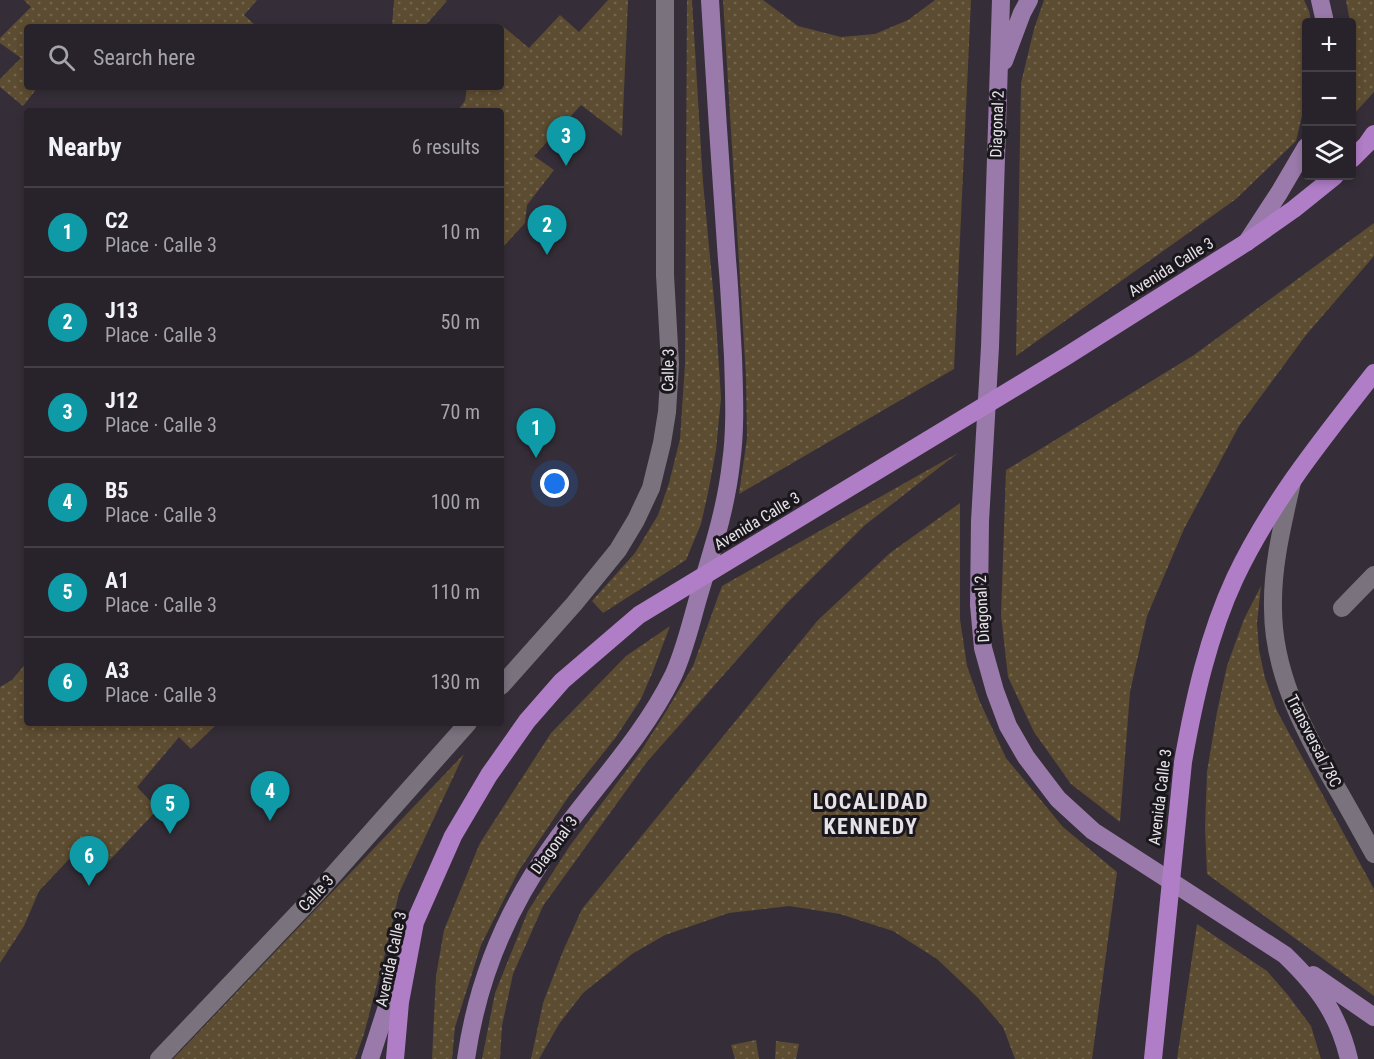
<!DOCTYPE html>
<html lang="en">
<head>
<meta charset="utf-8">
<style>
  body { margin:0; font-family:"Roboto Condensed",sans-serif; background:#342f36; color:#f1f3f6 }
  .controls { position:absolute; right:18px; top:18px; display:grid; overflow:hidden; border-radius:6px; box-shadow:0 3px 9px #0003 }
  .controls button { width:54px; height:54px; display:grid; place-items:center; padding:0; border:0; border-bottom:2px solid #443f47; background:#28222a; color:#f1f3f6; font:30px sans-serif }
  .you { position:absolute; left:555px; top:484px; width:21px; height:21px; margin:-15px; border:4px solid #fff; border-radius:50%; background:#1a73e8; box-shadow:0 0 0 9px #1a73e833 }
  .badge { display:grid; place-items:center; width:39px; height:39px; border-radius:50%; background:#8c9099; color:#fff; font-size:20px; font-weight:700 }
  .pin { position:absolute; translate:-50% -50px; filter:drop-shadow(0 2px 3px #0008) }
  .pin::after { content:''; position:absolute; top:32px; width:21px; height:18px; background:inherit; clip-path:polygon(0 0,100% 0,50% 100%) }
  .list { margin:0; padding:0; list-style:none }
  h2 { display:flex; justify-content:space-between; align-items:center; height:78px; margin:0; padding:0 24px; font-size:26px }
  h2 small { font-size:20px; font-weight:400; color:#a5a4a8 }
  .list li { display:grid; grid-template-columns:39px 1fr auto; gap:18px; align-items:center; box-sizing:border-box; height:90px; padding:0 24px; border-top:2px solid #443f47 }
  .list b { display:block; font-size:22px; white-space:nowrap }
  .list p { margin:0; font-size:20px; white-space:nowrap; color:#a5a4a8 }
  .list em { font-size:20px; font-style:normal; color:#a5a4a8 }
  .icon { flex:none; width:33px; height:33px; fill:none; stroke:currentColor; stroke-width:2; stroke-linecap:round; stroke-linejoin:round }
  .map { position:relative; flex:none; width:1374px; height:1059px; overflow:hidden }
  .search { position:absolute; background:#28222a; box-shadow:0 3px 9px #0003; left:24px; top:24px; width:480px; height:66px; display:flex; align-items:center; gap:15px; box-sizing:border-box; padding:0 21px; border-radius:6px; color:#a5a4a8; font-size:22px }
  .panel { position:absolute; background:#28222a; box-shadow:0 3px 9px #0003; left:24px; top:108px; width:480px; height:618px; border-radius:6px }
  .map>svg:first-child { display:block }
  .grass { fill:url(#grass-dots) }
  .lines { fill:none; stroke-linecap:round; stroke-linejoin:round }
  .minor { stroke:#7a737e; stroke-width:18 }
  .major { stroke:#9a7aaa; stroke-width:18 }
  .highway { stroke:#b07ec7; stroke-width:18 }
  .labels { text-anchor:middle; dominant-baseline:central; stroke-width:6; stroke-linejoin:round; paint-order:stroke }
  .street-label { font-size:16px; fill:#e6e2e8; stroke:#1a171c }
  .district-label { font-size:22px; font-weight:bold; letter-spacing:1.5px; fill:#e6e2e8; stroke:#1a171c }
</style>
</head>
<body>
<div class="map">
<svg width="1374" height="1059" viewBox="0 0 1374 1059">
  <defs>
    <pattern id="grass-dots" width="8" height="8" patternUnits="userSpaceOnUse" patternTransform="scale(1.5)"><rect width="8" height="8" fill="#5c4c31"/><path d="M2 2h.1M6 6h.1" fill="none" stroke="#73664f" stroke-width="1.8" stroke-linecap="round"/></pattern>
  </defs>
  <rect width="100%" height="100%" fill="#352e38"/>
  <path class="grass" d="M 24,0 L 257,0 L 244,15 L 255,25 L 253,27 L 27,27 L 27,87 L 38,87 L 23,106 L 0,87 L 0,79 L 21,58 L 0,43 L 0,38 L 31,7 Z
    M 394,0 L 445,0 L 447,1 L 424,27 L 392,27 Z
    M 608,0 L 628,0 L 622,136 L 581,105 L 534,156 L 554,170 L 527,205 L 525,223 L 501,249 L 501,111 L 457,111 L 465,101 L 467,87 L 501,87 L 501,27 L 497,27 L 500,24 L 529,48 L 560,15 L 579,32 Z
    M 687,0 L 692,0 L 703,182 L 716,321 L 721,398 L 716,450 L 708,493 L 701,524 L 686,560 L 603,613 L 592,601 L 635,553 L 658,515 L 669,483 L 680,439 L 685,363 Z
    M 723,0 L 763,0 L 798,26 L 841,37 L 875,34 L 908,20 L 935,0 L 971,0 L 954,369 L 739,494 L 747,438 L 746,377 Z
    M 1044,0 L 1304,0 L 1309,11 L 1311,22 L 1306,22 L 1306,99 L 1296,141 L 1236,199 L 1016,356 L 1021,83 L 1034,29 Z
    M 1346,0 L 1374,0 L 1374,92 L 1352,116 L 1352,92 L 1355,73 L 1352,22 L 1350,22 Z
    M 1374,223 L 1374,256 L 1306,335 L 1239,426 L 1184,529 L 1147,616 L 1130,692 L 1120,822 L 1071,784 L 1034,732 L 1008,677 L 1001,615 L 1006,470 L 1194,355 Z
    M 958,453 L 865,525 L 787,603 L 646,763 L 543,906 L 513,974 L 502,1026 L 500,1059 L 482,1059 L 495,993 L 528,911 L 569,847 L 641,751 L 667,710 L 693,666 L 722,586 Z
    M 960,503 L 960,619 L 967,666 L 980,702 L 1006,758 L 1063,827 L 1117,872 L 1092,1059 L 1015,1059 L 1003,1027 L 977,997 L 937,959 L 893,931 L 840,914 L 789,906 L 729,913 L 665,935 L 632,954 L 583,993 L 559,1024 L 539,1059 L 531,1059 L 543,1003 L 563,951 L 582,909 L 818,620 L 890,553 Z
    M 1261,586 L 1257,623 L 1259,650 L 1265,678 L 1277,711 L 1374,889 L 1374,996 L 1207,874 L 1205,828 L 1207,772 L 1217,712 L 1227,666 L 1244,619 Z
    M 670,626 L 653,671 L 641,699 L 616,737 L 569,796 L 518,872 L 481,945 L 455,1027 L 452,1059 L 432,1059 L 436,976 L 444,930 L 480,843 L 551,733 L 626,656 Z
    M 27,662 L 27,723 L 218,723 L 191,749 L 179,737 L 137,787 L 158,809 L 93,878 L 71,857 L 39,891 L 24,926 L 0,963 L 0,687 L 12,680 Z
    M 464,754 L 399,893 L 385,954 L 364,1034 L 355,1059 L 173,1059 Z
    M 1197,924 L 1267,971 L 1287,994 L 1311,1026 L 1321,1059 L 1177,1059 Z
    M 756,1040 L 759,1059 L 735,1059 L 731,1045 Z
    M 776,1041 L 799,1044 L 796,1059 L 775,1059 Z"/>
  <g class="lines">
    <path class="minor" d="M 1292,482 C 1283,523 1272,565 1273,608 C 1273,670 1301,725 1331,778 C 1346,803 1360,829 1374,854
      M 1342,608 L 1374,575
      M 501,686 L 574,604 L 618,550 L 636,520 L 651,488 L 662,443 L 667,412 L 670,364 L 665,275 L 665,0
      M 159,1059 L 318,892 L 468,723"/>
    <path class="major" d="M 1001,0 L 990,347 L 980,521 L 979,605 L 983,648 L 995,691 L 1008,726 L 1026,757 L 1058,799 L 1093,831 L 1285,955 C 1318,987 1338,1013 1349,1059
      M 1320,0 L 1325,22
      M 1004,61 L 1022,13 L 1029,0
      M 1247,242 L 1279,193 L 1306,147
      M 1313,975 L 1374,1017
      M 370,1059 L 401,963
      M 466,1059 C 477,982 507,909 552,846 C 592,789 642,739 673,676 C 685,650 691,622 699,595 C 712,551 726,509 731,463 C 736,428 734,392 733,356 C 731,324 730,292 727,260 C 721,173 715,87 710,0"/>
    <path class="highway" d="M 1352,159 L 1367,144 L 1374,134
      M 395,1059 L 400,1002 L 415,922 L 453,836 L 489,775 L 527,721 L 562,681 L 639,615 L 1065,357 L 1247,242 L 1294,209 L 1335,176
      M 1153,1059 L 1183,762 C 1194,700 1208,636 1235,578 C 1271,502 1323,438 1374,373"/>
  </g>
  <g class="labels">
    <g class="street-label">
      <text transform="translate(997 124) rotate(-88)">Diagonal 2</text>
      <text transform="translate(1171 267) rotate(-32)">Avenida Calle 3</text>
      <text transform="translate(668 370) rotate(-89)">Calle 3</text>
      <text transform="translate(757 521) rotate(-31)">Avenida Calle 3</text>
      <text transform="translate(982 609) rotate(-93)">Diagonal 2</text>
      <text transform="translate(1314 741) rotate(63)">Transversal 78C</text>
      <text transform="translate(1160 797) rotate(-83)">Avenida Calle 3</text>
      <text transform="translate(554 845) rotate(-54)">Diagonal 3</text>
      <text transform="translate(316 893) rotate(-47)">Calle 3</text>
      <text transform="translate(391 959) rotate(-78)">Avenida Calle 3</text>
    </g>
    <g class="district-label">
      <text x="871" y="801">LOCALIDAD<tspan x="871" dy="25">KENNEDY</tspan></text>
    </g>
  </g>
</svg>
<div class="controls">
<button>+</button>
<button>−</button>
<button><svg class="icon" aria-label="layers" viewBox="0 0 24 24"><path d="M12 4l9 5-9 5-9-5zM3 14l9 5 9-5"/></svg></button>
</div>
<div class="you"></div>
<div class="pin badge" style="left:536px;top:458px;background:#0f9aa8">1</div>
<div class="pin badge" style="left:547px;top:255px;background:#0f9aa8">2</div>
<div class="pin badge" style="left:566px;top:166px;background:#0f9aa8">3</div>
<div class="pin badge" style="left:270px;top:821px;background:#0f9aa8">4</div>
<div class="pin badge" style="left:170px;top:834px;background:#0f9aa8">5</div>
<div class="pin badge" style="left:89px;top:886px;background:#0f9aa8">6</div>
<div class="search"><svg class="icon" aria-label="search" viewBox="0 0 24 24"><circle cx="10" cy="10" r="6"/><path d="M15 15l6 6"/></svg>Search here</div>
<section class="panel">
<h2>Nearby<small>6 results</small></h2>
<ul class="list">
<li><span class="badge" style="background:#0f9aa8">1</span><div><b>C2</b><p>Place · Calle 3</p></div><em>10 m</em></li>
<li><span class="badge" style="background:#0f9aa8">2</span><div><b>J13</b><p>Place · Calle 3</p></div><em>50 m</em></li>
<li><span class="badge" style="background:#0f9aa8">3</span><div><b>J12</b><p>Place · Calle 3</p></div><em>70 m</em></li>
<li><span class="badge" style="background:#0f9aa8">4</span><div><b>B5</b><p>Place · Calle 3</p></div><em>100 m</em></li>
<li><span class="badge" style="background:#0f9aa8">5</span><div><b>A1</b><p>Place · Calle 3</p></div><em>110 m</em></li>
<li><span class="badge" style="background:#0f9aa8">6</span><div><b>A3</b><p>Place · Calle 3</p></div><em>130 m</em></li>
</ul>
</section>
</div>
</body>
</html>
